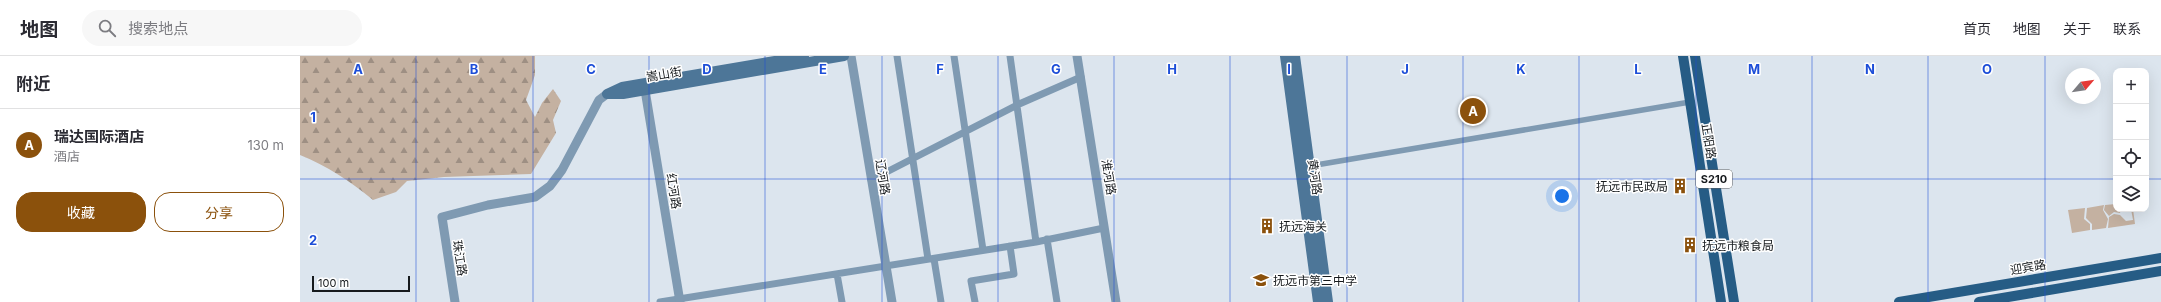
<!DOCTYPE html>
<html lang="zh">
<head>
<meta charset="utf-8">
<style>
  body { margin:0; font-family:Inter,"Noto Sans SC",sans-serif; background:#f7f7f7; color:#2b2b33 }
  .controls { position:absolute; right:12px; top:12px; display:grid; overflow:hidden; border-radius:8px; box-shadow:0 4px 16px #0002 }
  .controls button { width:36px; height:36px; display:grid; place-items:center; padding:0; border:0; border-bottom:1px solid #e1e1e2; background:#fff; color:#2b2b33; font:20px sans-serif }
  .compass { position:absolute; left:1765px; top:12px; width:36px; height:36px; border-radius:50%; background:#fff; box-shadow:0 4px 16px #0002; rotate:61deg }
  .scale { position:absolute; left:12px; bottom:10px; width:98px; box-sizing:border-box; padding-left:4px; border:2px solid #161a1d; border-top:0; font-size:11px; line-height:14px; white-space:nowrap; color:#161a1d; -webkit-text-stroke:3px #fff; paint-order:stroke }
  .you { position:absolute; left:1262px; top:140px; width:14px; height:14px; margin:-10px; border:3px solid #fff; border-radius:50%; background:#1a73e8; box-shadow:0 0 0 6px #1a73e833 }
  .badge { display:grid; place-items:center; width:26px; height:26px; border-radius:50%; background:#8b510c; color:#fff; font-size:13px; font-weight:700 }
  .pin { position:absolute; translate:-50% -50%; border:2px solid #fff; box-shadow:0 1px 4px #0006 }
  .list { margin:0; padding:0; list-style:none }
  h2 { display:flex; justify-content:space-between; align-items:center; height:52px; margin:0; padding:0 16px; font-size:17px }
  h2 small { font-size:13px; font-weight:400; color:#7c7c81 }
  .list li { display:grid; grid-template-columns:26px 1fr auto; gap:12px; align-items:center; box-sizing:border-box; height:72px; padding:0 16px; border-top:1px solid #e1e1e2 }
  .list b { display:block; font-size:15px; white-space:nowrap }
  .list p { margin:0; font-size:13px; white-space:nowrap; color:#7c7c81 }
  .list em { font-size:13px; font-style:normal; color:#7c7c81 }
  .actions { display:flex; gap:8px; padding:12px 16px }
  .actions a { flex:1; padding:9px 0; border:1px solid #8b510c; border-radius:16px; text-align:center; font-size:14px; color:#8b510c }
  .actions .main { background:#8b510c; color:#fff }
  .icon { flex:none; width:22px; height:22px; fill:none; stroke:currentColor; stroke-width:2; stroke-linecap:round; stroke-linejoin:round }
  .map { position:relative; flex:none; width:1861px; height:246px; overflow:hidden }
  header { display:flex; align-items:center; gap:24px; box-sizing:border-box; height:56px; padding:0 20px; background:#fff; border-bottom:1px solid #e1e1e2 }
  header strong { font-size:19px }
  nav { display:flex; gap:22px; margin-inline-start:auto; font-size:14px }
  .search { width:280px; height:36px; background:#f7f7f7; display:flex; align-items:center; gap:10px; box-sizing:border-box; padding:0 14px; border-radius:22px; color:#7c7c81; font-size:15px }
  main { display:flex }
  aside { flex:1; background:#fff }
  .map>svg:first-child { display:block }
  .grass { fill:#c4b1a1 }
  .forest { fill:url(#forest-firs) }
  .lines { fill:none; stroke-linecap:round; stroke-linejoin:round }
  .pedestrian { stroke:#7f9ab2; stroke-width:5.5 }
  .minor { stroke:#7f9ab2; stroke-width:7 }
  .tertiary { stroke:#7f9ab2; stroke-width:9 }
  .secondary { stroke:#4d7698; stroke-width:10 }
  .primary { stroke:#265c85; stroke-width:10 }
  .grid { fill:none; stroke:#1d4ed8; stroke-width:1; stroke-opacity:0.55 }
  .labels { text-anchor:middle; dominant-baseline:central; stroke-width:3; stroke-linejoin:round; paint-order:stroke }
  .shield { fill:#fff; stroke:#5c5f61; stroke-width:1 }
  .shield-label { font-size:11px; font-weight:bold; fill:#161a1d }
  .street-label { font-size:12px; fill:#161a1d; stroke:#fff }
  .poi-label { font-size:12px; fill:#161a1d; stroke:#fff; text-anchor:start }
  .grid-label { font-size:13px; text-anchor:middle; font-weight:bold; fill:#1d4ed8; stroke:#fff; stroke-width:3; stroke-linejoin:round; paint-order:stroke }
</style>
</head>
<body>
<header>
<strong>地图</strong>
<div class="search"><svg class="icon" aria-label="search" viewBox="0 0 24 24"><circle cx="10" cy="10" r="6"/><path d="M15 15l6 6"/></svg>搜索地点</div>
<nav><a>首页</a><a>地图</a><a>关于</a><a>联系</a></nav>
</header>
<main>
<aside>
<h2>附近<small></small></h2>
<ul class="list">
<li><span class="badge">A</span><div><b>瑞达国际酒店</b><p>酒店</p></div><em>130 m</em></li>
</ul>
<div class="actions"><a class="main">收藏</a><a>分享</a></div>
</aside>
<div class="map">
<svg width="1861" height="246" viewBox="0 0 1861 246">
  <defs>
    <pattern id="forest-firs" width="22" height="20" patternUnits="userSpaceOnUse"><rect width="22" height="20" fill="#c4b1a1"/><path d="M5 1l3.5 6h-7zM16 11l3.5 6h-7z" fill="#9e8f83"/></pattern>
  </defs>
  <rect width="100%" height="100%" fill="#dce5ee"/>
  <path class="grass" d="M 1816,148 L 1816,153 L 1821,153 L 1820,157 L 1814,156 L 1809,160 L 1804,154 L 1805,149 Z
    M 1804,149 L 1803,154 L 1808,163 L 1806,172 L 1792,174 L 1792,168 L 1786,162 L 1787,152 Z
    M 1785,152 L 1784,163 L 1790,168 L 1790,174 L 1772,177 L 1768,154 Z
    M 1831,153 L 1833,153 L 1835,168 L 1808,172 L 1809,161 L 1814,158 L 1820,159 L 1826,165 L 1833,164 Z"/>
  <path class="forest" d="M 0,0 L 235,0 L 235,19 L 226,44 L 235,61 L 242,47 L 253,33 L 261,45 L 253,64 L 256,77 L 231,118 L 144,121 L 107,125 L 96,136 L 73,144 C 50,125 27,110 0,99 Z"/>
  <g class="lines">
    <path class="pedestrian" d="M 1010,110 L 1390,46"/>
    <path class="minor" d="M 597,0 L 628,203
      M 654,0 L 683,194
      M 710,0 L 736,186
      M 571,124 L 717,49 L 781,21
      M 747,183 L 757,246
      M 634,203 L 641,246
      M 537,218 L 542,246
      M 360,246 L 736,186 L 804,172
      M 675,246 L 671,225 L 714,218 L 710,190"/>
    <path class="tertiary" d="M 551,0 L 592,246
      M 777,0 L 816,246
      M 344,28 L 380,246
      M 155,246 L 142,161 L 188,149 L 235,141 L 250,130 L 262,114 L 299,44 L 307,38"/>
    <path class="secondary" d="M 504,0 L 322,31 L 307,38 L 323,38 L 544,0
      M 985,0 L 1018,246
      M 995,0 L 1028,246"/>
    <path class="primary" d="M 1383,0 L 1421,246
      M 1395,0 L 1434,246
      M 1599,246 L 1861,202
      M 1679,246 L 1861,215"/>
  </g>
  <path class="grid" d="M 116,0 L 116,246M 233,0 L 233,246M 349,0 L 349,246M 465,0 L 465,246M 582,0 L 582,246M 698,0 L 698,246M 814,0 L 814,246M 930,0 L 930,246M 1047,0 L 1047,246M 1163,0 L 1163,246M 1279,0 L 1279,246M 1396,0 L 1396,246M 1512,0 L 1512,246M 1628,0 L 1628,246M 1745,0 L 1745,246M 0,123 L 1816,123M 1846,123 L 1861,123"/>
  <defs>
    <symbol id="building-bare" viewBox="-9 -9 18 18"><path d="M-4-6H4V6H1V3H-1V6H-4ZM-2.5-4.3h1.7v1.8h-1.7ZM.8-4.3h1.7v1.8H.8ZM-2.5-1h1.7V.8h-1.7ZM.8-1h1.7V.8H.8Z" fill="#8b510c" stroke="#fff" stroke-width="2.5" paint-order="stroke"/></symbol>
    <symbol id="school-bare" viewBox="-9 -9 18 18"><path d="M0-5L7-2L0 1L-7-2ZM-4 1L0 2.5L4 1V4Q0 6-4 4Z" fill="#8b510c" stroke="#fff" stroke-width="2.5" paint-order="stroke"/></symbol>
  </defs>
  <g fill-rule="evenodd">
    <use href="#building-bare" x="1369" y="119" width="22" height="22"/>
    <use href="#building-bare" x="956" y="159" width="22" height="22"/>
    <use href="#building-bare" x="1379" y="178" width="22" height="22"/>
    <use href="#school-bare" x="950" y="213" width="22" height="22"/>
  </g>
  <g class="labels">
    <rect class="shield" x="1396" y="114" width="36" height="18" rx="3"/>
    <g class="shield-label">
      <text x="1414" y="123">S210</text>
    </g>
    <g class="street-label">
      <text transform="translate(364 18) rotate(-10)">嵩山街</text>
      <text transform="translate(1409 85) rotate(81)">正阳路</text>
      <text transform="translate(583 121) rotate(81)">辽河路</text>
      <text transform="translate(809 121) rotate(81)">淮河路</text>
      <text transform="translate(1015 121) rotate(82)">黄河路</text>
      <text transform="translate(374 135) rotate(81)">红河路</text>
      <text transform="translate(160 202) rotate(81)">珠江路</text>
      <text transform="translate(1728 211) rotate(-10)">迎宾路</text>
    </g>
    <g class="poi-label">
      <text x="1368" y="130" text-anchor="end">抚远市民政局</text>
      <text x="979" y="170">抚远海关</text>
      <text x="1402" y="189">抚远市粮食局</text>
      <text x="973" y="224">抚远市第三中学</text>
    </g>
  </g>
  <g class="grid-label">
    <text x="58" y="18">A</text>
    <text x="174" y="18">B</text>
    <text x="291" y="18">C</text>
    <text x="407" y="18">D</text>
    <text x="523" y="18">E</text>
    <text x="640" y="18">F</text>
    <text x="756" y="18">G</text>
    <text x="872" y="18">H</text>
    <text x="989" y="18">I</text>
    <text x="1105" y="18">J</text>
    <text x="1221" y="18">K</text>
    <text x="1338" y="18">L</text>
    <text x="1454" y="18">M</text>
    <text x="1570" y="18">N</text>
    <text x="1687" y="18">O</text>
    <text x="13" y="66">1</text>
    <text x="13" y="189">2</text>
  </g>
</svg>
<div class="controls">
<button>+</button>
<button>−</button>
<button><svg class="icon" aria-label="locate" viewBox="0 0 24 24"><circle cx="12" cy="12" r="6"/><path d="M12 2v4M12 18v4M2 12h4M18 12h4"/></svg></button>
<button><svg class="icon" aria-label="layers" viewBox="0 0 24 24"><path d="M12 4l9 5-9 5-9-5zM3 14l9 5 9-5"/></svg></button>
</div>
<svg class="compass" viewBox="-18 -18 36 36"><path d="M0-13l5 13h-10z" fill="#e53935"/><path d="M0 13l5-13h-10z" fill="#7c7c81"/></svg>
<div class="scale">100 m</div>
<div class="you"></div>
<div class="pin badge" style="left:1173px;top:55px">A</div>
</div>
</main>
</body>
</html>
